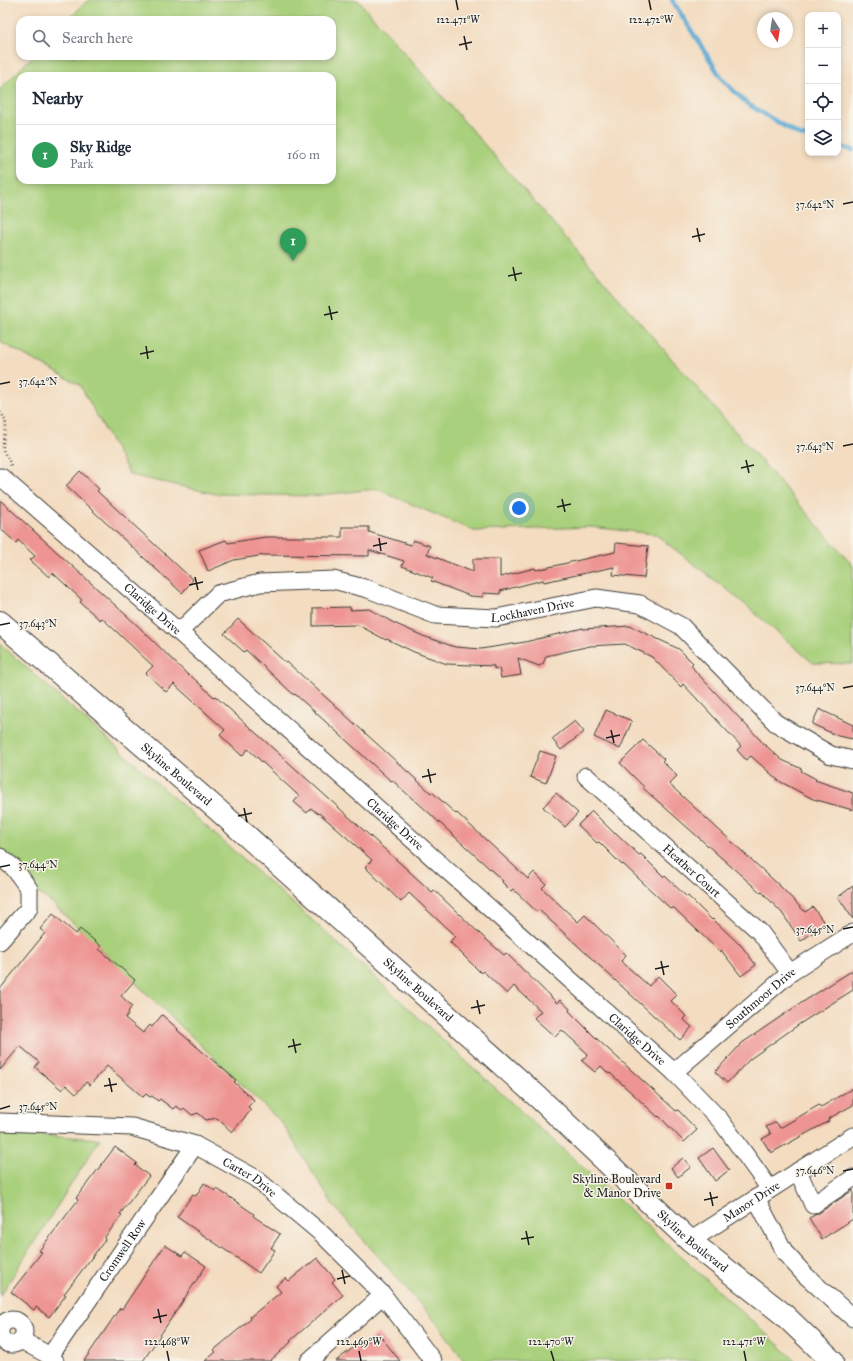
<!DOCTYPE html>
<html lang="en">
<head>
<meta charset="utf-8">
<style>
  body { margin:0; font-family:"IM FELL Great Primer",serif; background:#f6f6f7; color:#1f2937 }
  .controls { position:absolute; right:12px; top:12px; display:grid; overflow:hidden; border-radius:8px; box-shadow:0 2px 6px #0003 }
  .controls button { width:36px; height:36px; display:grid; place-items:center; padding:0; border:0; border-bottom:1px solid #e0e1e3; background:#fff; color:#1f2937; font:20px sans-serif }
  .compass { position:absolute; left:757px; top:12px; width:36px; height:36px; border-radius:50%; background:#fff; box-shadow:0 2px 6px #0003; rotate:168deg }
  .you { position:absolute; left:519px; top:508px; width:14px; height:14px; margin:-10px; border:3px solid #fff; border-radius:50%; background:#1a73e8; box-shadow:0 0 0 6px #1a73e833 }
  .badge { display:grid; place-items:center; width:26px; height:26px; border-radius:50%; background:#2563eb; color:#fff; font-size:13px; font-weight:700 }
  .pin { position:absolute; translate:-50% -33px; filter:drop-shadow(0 1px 2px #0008) }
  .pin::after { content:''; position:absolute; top:21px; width:14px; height:12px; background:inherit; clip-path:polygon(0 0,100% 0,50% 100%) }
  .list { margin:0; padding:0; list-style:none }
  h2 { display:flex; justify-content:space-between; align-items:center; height:52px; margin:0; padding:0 16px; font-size:17px }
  h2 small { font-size:13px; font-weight:400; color:#747a83 }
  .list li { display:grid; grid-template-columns:26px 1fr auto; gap:12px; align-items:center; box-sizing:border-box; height:60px; padding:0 16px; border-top:1px solid #e0e1e3 }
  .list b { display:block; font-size:15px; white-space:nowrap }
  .list p { margin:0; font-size:13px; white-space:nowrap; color:#747a83 }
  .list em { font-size:13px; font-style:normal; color:#747a83 }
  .icon { flex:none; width:22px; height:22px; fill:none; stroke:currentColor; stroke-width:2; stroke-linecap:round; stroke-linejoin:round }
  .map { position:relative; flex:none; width:853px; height:1361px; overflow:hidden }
  .search { position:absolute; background:#fff; box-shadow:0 2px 6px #0003; left:16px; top:16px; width:320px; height:44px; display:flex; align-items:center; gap:10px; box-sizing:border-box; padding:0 14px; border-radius:12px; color:#747a83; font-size:15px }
  .panel { position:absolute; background:#fff; box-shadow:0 2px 6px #0003; left:16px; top:72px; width:320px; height:112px; border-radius:12px }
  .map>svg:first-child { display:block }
  .green { fill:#a9d07b; stroke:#62764c; fill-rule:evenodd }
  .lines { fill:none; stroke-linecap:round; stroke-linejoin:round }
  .stream { stroke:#59a9d4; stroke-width:4.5 }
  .building { fill:#ee9493 }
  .minor-casing { stroke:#3c3935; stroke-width:19 }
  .major-casing { stroke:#3c3935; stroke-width:24 }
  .path { stroke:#3c3935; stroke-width:2.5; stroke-dasharray:1 3; stroke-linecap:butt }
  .minor { stroke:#fff; stroke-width:17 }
  .major { stroke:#fff; stroke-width:22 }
  .ticks { fill:none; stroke:#1c1c1c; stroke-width:1.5 }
  .poi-dot { fill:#c8321e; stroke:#f7f3e8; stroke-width:1.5 }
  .labels { text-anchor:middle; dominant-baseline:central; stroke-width:3; stroke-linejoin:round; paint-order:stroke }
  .street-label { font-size:12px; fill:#1c1c1c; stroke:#f7f3e8 }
  .poi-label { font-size:12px; fill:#1c1c1c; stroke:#f7f3e8; text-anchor:end }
  .ticks-label { font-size:10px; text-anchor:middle; fill:#1c1c1c; stroke:#f7f3e8; stroke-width:3; stroke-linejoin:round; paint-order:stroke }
</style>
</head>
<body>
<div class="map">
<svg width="853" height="1361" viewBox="0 0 853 1361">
  <rect width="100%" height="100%" fill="#f7f3e8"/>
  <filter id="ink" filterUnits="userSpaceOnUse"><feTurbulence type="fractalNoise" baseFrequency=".025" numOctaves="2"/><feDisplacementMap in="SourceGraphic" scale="8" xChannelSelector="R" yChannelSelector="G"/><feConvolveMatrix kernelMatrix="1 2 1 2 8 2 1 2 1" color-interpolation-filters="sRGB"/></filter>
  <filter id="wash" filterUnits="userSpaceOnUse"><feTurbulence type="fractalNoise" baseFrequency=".012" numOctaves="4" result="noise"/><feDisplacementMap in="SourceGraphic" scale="16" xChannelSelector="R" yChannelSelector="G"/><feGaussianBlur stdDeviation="0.9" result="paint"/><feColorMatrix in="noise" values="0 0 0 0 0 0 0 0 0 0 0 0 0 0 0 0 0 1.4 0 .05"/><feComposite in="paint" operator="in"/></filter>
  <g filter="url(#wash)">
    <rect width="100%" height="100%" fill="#f3dcc0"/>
    <path class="green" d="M 88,0 L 358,0 L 853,566 L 853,664 L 813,663 L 734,595 L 655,534 L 591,527 L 474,531 L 376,489 L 312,496 L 216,494 L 130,475 L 80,385 L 0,342 L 0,89 L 33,56 L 332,56 L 332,20 L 68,20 ZM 20,76 L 332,76 L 332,180 L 20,180 Z
      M 0,644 L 322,929 L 480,1074 L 796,1361 L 464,1361 L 441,1328 L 333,1205 L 282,1123 L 51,902 L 0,869 Z
      M 0,1132 L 100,1139 L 0,1296 Z"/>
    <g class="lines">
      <path class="stream" d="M 672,0 L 722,79 L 746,103 L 799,135 L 808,137
        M 838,146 L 853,150"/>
    </g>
    <g id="blocks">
      <path class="building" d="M 80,471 L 99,489 L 97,491 L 193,580 L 182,593 L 66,486 Z
        M 0,500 L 138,626 L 189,676 L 190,675 L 214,697 L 215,696 L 432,892 L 434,890 L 480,934 L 504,955 L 506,953 L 557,1003 L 560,1000 L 570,1009 L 569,1011 L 597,1039 L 676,1111 L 678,1110 L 697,1130 L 684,1142 L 659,1116 L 658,1117 L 610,1073 L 609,1074 L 601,1066 L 595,1072 L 582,1061 L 588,1054 L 562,1030 L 555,1037 L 534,1018 L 541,1011 L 514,986 L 507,994 L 483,971 L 481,973 L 450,942 L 455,936 L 409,893 L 401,902 L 365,867 L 372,860 L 319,813 L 318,814 L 311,808 L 307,813 L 294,802 L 299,796 L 248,749 L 242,756 L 220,735 L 225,730 L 174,684 L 166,692 L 146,673 L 153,666 L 102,618 L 100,620 L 80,602 L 82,600 L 53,573 L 49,577 L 30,560 L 35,556 L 18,540 L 16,543 L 0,528 Z
        M 342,527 L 369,527 L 369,532 L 411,545 L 413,540 L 430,546 L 427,554 L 473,572 L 473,559 L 500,559 L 500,577 L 535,568 L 536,570 L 615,552 L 616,543 L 648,546 L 644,578 L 613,575 L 614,567 L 544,582 L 543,580 L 500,591 L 500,594 L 483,593 L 483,597 L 470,596 L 431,581 L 433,578 L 402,566 L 404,561 L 369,550 L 369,556 L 265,555 L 234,560 L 208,571 L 199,550 L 226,540 L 228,543 L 266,537 L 342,537 Z
        M 350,607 L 350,610 L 369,609 L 394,623 L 423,636 L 455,647 L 481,649 L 525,642 L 583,628 L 583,629 L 630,626 L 679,649 L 693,663 L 691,665 L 696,672 L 764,744 L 782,760 L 802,769 L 801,771 L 816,779 L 815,780 L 853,793 L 853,810 L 813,799 L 779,781 L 751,756 L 746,760 L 737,750 L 741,746 L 683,684 L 681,687 L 652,657 L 625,644 L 590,646 L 555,654 L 546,656 L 543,664 L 539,666 L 518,658 L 521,675 L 501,678 L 499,668 L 494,669 L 494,666 L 447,664 L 414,652 L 387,639 L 386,640 L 358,625 L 313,626 L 313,608 Z
        M 238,619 L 286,663 L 287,662 L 431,793 L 432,792 L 456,814 L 457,813 L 528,879 L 534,872 L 546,884 L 542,888 L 578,922 L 585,915 L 626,955 L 621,961 L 649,986 L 658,976 L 677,995 L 671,1001 L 686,1016 L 683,1019 L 692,1027 L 680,1040 L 538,909 L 536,911 L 513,889 L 511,891 L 502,882 L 503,881 L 416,801 L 416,802 L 392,780 L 391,781 L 295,694 L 294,695 L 246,650 L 244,652 L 224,634 Z
        M 819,709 L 853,725 L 853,739 L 838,736 L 812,724 Z
        M 606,710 L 632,721 L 620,749 L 594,737 Z
        M 575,721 L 584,732 L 561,750 L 552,739 Z
        M 643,740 L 664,759 L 662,761 L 677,776 L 669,784 L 781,887 L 805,912 L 813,907 L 825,924 L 801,941 L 782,913 L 762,892 L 761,893 L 643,788 L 644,787 L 620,763 Z
        M 540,751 L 556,756 L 546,783 L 530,777 Z
        M 556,793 L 578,813 L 565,827 L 543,807 Z
        M 592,811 L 615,834 L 616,833 L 639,855 L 641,854 L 664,877 L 665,876 L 687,897 L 688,896 L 712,920 L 713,919 L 739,944 L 740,944 L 756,965 L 741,976 L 721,950 L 720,952 L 673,907 L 671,909 L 623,864 L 622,865 L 599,842 L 597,843 L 578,825 Z
        M 853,886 L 853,919 L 838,897 Z
        M 53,914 L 76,934 L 80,929 L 101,946 L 99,949 L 135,980 L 121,996 L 132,1006 L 128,1012 L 129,1013 L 125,1018 L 143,1033 L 150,1025 L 152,1027 L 162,1015 L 178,1029 L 177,1030 L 236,1080 L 234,1082 L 254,1100 L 248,1107 L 251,1110 L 232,1132 L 217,1118 L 206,1120 L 198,1113 L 192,1115 L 184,1108 L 182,1110 L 176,1106 L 173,1109 L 160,1099 L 158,1101 L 152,1096 L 150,1097 L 146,1094 L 143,1097 L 107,1066 L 90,1085 L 86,1082 L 76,1094 L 66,1085 L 62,1090 L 35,1067 L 39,1062 L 20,1046 L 0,1070 L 0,989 L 45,933 L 40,929 Z
        M 853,970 L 853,990 L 801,1023 L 750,1059 L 727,1083 L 715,1072 L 742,1043 L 795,1007 Z
        M 853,1088 L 853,1105 L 828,1119 L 829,1121 L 771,1153 L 762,1139 L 771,1134 L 766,1127 L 776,1122 L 780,1128 L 819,1105 L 821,1107 Z
        M 115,1147 L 137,1163 L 135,1165 L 149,1176 L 120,1214 L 122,1215 L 104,1238 L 105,1240 L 64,1294 L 66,1295 L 49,1317 L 36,1307 L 34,1310 L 11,1292 L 42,1252 L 39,1251 L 78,1200 L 76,1198 Z
        M 713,1148 L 729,1170 L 715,1181 L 699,1158 Z
        M 683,1158 L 691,1167 L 678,1177 L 671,1168 Z
        M 204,1183 L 215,1191 L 217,1189 L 228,1196 L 254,1214 L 253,1216 L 280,1234 L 271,1248 L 275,1250 L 259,1273 L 177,1217 L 193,1194 L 196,1196 Z
        M 853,1190 L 853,1219 L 822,1239 L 809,1218 L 819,1213 Z
        M 165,1245 L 182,1256 L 185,1252 L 206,1266 L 143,1361 L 84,1361 L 120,1308 L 122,1309 Z
        M 317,1258 L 335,1279 L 332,1282 L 343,1295 L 290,1341 L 291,1342 L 270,1361 L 205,1361 L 216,1352 L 214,1350 L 251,1319 L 250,1317 L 281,1292 L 276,1286 L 286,1278 L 289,1281 Z
        M 378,1333 L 400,1361 L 336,1361 L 358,1344 L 360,1347 Z"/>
    </g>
  </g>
  <g filter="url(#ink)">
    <use href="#blocks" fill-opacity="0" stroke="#3c3935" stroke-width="1"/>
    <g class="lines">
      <defs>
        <g id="minor">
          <path id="s1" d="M 1,477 L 179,632 L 674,1072 L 721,1121 L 770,1189"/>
          <path id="s2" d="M 179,632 L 218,594 L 260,583 L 333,580 L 368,589 L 435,615 L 496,618 L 596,598 L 640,604 L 681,626 L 776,723 L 831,755 L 853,760"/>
          <path id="s3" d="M 586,776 L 760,932 L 790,973"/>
          <path d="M 0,857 L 14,868 L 29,889 L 29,908 L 0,941"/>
          <path id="s4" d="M 674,1072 L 790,973 L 853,933"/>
          <path id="s5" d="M 0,1122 L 132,1127 L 195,1145 L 255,1178 L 322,1234 L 383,1295 L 433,1361"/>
          <path d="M 798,1171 L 813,1205 L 853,1178"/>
          <path d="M 756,1198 L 785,1253 L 805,1275 L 853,1318"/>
          <path id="s6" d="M 690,1241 L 853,1136"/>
          <circle cx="12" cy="1332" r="12"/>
          <path d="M 21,1340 L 50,1356 L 55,1361"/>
          <path id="s7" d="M 50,1356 L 195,1145"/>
          <path d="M 309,1361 L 383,1295"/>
        </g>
        <g id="major">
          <path id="s8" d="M 0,622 L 219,811 L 539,1098 L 690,1241 L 783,1314 L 832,1361"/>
        </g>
      </defs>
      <use href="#minor" class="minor-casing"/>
      <use href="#major" class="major-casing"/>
      <path class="path" d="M 0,412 C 12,427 2,432 3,449 C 4,454 10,460 11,466"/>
      <use href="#minor" class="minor"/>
      <use href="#major" class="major"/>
    </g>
  </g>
  <path class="ticks" d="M 456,0 L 458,10M 649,0 L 651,10M 464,36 L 467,50M 459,45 L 472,42M 843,204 L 853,202M 697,228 L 700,242M 692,237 L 705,234M 513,267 L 516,281M 508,276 L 522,273M 329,306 L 332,320M 324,315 L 338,312M 146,346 L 148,359M 140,354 L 154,351M 0,384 L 10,382M 843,446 L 853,444M 746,460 L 749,473M 741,468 L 754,465M 562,499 L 565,512M 557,507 L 571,504M 379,538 L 381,551M 373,546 L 387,543M 195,577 L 198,590M 189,585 L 203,582M 0,625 L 10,623M 843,688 L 853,686M 611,730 L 614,743M 606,738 L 620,735M 428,769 L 431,783M 422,777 L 436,774M 244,808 L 247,822M 238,816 L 252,813M 0,867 L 10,865M 843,929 L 853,927M 661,961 L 664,975M 655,969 L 669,966M 477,1000 L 480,1014M 471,1008 L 485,1005M 293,1039 L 296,1053M 288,1047 L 301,1044M 109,1078 L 112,1092M 104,1086 L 117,1084M 0,1109 L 10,1106M 843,1171 L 853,1169M 710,1192 L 713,1206M 704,1200 L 718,1197M 526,1231 L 529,1245M 521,1239 L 534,1237M 342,1270 L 345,1284M 337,1279 L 350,1276M 158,1309 L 161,1323M 153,1318 L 167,1315M 167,1351 L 169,1361M 359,1351 L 361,1361M 551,1351 L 554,1361M 744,1351 L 746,1361"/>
  <rect class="poi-dot" x="665" y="1182" width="8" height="8" rx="2"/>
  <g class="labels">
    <g class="street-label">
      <text stroke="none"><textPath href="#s1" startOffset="201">Claridge Drive</textPath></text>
      <text stroke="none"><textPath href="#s2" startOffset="377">Lockhaven Drive</textPath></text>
      <text stroke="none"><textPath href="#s8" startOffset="233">Skyline Boulevard</textPath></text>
      <text stroke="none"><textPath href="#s1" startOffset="525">Claridge Drive</textPath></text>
      <text stroke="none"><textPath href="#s3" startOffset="142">Heather Court</textPath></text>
      <text stroke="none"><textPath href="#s8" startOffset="557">Skyline Boulevard</textPath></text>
      <text stroke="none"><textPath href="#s4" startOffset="114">Southmoor Drive</textPath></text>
      <text stroke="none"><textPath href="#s1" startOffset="849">Claridge Drive</textPath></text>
      <text stroke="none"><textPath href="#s5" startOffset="261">Carter Drive</textPath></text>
      <text stroke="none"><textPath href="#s6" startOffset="73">Manor Drive</textPath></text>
      <text stroke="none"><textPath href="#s8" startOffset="929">Skyline Boulevard</textPath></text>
      <text stroke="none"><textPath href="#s7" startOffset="128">Cromwell Row</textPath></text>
    </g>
    <g class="poi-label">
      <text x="661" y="1179">Skyline Boulevard<tspan x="661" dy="14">&amp; Manor Drive</tspan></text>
    </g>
  </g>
  <g class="ticks-label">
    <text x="458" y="23">122.471°W</text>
    <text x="651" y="23">122.472°W</text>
    <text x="815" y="208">37.642°N</text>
    <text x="38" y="385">37.642°N</text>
    <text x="815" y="450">37.643°N</text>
    <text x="38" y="627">37.643°N</text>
    <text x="815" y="691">37.644°N</text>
    <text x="38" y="868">37.644°N</text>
    <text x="815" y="933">37.645°N</text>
    <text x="38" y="1110">37.645°N</text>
    <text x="815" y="1174">37.646°N</text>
    <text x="167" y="1345">122.468°W</text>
    <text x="359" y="1345">122.469°W</text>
    <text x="551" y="1345">122.470°W</text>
    <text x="744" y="1345">122.471°W</text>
  </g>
</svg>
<div class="controls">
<button>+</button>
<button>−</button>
<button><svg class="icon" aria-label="locate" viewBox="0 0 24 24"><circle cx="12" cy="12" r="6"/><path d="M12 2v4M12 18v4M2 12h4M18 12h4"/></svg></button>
<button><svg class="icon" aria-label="layers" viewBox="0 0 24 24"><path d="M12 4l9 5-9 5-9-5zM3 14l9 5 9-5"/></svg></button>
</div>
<svg class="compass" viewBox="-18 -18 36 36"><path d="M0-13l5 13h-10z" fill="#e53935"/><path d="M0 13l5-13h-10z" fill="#747a83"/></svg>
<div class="you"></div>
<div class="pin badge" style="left:293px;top:261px;background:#2e9e5b">1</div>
<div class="search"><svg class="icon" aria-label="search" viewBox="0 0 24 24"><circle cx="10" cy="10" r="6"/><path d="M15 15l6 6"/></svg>Search here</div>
<section class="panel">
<h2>Nearby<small></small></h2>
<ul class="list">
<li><span class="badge" style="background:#2e9e5b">1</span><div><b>Sky Ridge</b><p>Park</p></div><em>160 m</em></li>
</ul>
</section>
</div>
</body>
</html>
